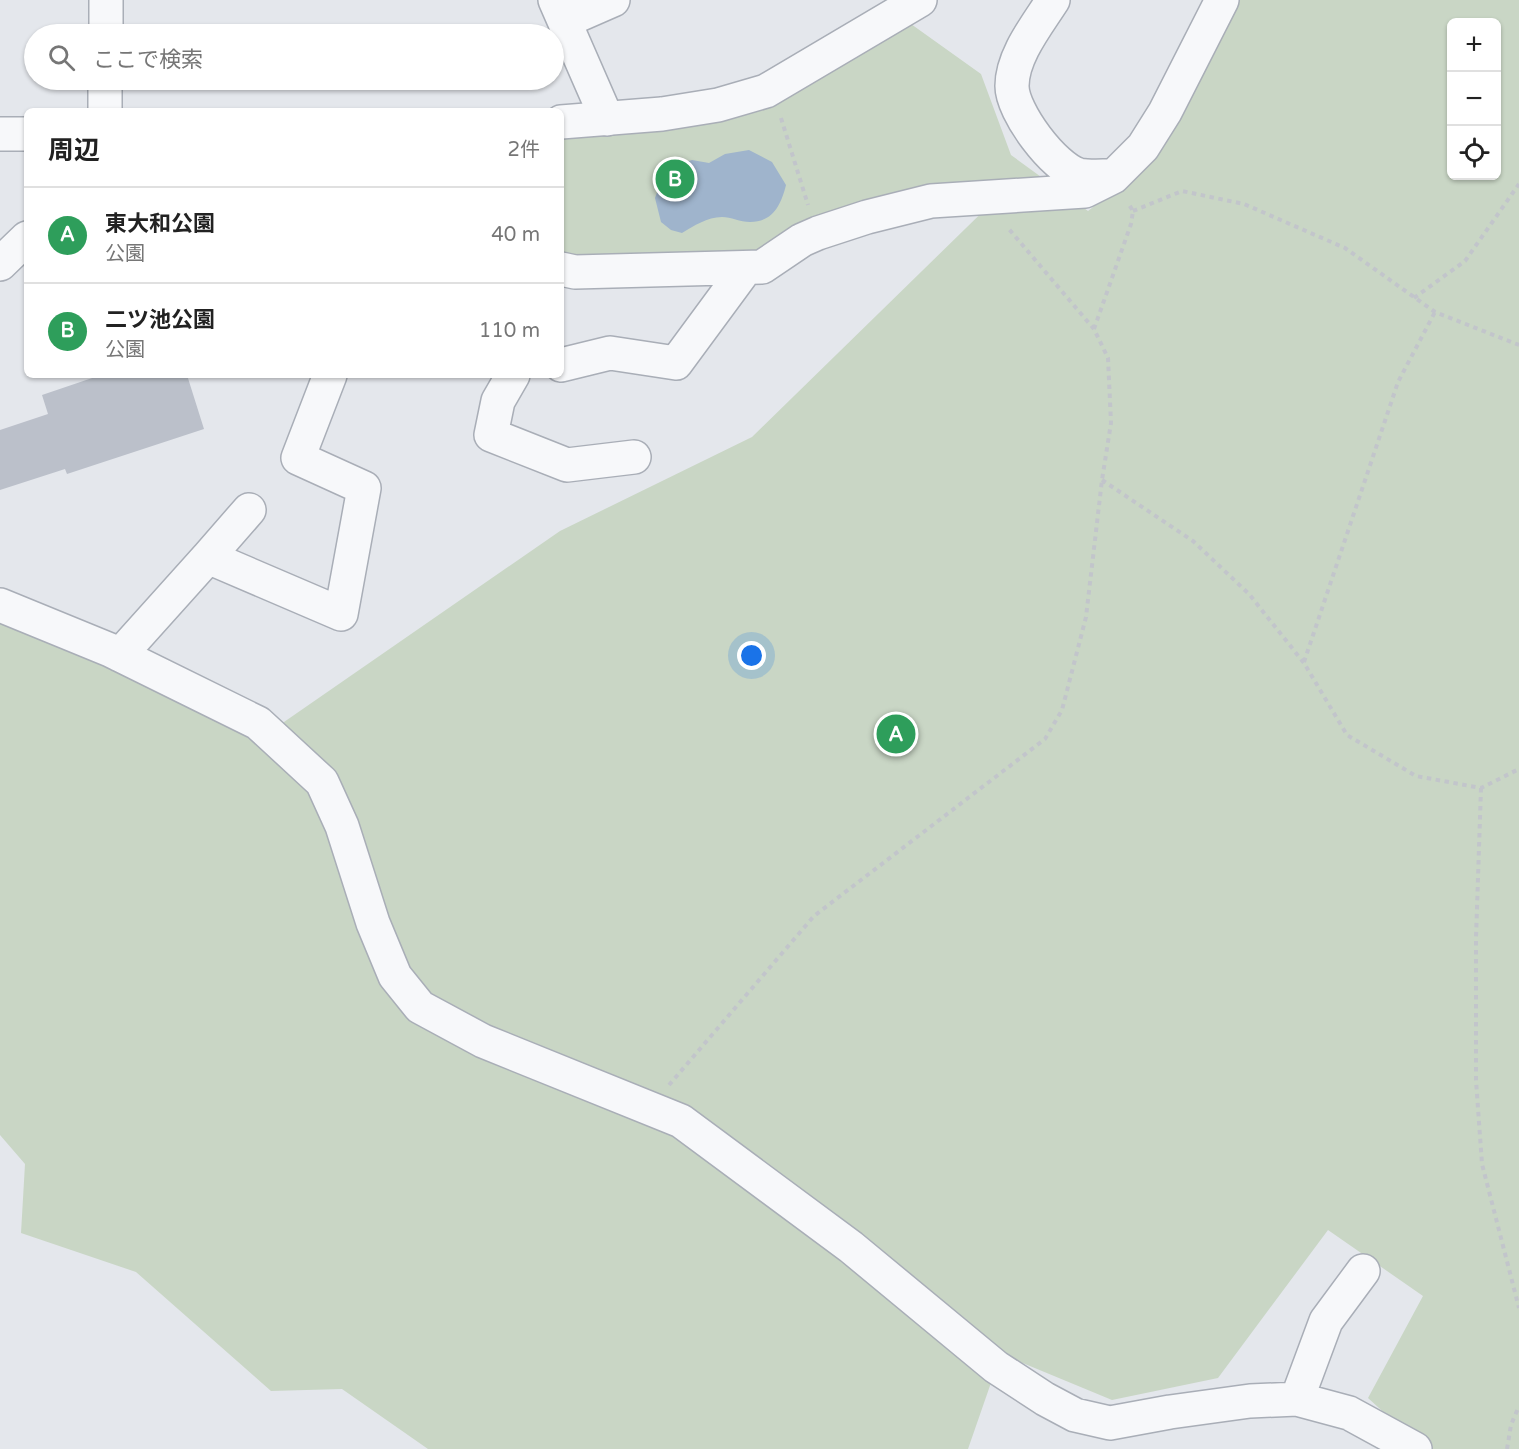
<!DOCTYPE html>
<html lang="ja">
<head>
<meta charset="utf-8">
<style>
  body { margin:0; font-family:"Varela Round","Noto Sans JP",sans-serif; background:#f6f6f6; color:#222 }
  .controls { position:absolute; right:18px; top:18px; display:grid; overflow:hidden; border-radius:9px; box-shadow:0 2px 4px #0004 }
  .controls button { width:54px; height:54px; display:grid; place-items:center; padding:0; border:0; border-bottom:2px solid #e0e0e0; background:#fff; color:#222; font:30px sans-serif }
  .you { position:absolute; left:752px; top:656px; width:21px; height:21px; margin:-15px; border:4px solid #fff; border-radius:50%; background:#1a73e8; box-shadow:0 0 0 9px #1a73e833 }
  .badge { display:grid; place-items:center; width:39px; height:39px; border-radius:50%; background:#db2777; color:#fff; font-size:20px; font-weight:700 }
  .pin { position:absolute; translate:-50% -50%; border:3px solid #fff; box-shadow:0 2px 6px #0006 }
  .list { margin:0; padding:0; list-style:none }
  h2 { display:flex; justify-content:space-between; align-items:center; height:78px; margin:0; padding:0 24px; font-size:26px }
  h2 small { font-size:20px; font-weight:400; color:#767676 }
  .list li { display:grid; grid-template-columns:39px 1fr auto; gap:18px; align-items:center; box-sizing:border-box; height:96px; padding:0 24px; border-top:2px solid #e0e0e0 }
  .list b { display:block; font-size:22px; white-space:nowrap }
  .list p { margin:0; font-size:20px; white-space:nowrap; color:#767676 }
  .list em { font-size:20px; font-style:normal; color:#767676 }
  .icon { flex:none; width:33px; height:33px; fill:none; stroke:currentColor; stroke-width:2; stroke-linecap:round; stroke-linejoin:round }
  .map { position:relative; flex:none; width:1519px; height:1449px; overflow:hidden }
  .search { position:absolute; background:#fff; box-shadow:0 2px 4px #0004; left:24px; top:24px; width:540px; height:66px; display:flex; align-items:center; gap:15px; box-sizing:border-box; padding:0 21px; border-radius:33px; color:#767676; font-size:22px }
  .panel { position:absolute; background:#fff; box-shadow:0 2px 4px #0004; left:24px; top:108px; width:540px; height:270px; border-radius:9px }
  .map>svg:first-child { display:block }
  .green { fill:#c9d6c5; fill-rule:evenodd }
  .water { fill:#9fb4cc }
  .building { fill:#bbc0ca }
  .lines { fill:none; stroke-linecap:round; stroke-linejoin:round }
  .minor-casing { stroke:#a9aeb7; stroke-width:36 }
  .tertiary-casing { stroke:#a9aeb7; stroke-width:36 }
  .path { stroke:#c2c5cb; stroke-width:4; stroke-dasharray:4.5 4.5; stroke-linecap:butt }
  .minor { stroke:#f7f8fa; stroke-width:33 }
  .tertiary { stroke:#f7f8fa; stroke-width:33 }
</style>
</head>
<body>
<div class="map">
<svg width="1519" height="1449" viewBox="0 0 1519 1449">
  <rect width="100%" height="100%" fill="#e4e7ec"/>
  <path class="green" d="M 1240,0 L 1519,0 L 1519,1449 L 1424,1449 L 1368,1398 L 1423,1296 L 1328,1230 L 1218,1378 L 1112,1400 L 1001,1354 L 968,1449 L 428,1449 L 342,1389 L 271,1391 L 136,1272 L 21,1233 L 25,1164 L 0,1135 L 0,619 L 111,663 L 261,745 L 284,722 L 560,531 L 752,437 L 1008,187 L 806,221 L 805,219 L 759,261 L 577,256 L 561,252 L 561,136 L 611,133 L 911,24 L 981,74 L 1011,155 L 1088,211 L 1141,169 ZM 1452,22 L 1496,22 L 1496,176 L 1452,176 Z"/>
  <path class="water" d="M 749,150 L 772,162 L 786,185 C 781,205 773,222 750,222 C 740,222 731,217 722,217 C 707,217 694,226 682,233 L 671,230 L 661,222 L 655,198 L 662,179 L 672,167 L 692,160 L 709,163 L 725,154 Z"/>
  <path class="building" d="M 101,375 L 187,375 L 204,429 L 67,474 L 65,469 L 0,490 L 0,430 L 48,414 L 42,395 Z"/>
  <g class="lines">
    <defs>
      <path id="minor" d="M 555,0 L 607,119
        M 1053,0 C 1037,25 1012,56 1012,86 C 1012,112 1054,168 1079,175 C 1088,177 1101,176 1111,176
        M 565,21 L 613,0
        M 0,134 L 27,134
        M 561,269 L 575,272 L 762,267 L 802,240 L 818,233 L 867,217 L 931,201 L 1085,191 L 1113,177 L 1143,147 L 1165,112 L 1222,0
        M 561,365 L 610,353 L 676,363 L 746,268
        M 513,375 L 498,401 L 491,435 L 567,465 L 634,457
        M 208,557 L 249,510
        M 0,605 L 110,650 L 258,723 L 322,782 L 342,826 L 373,923 L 395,976 L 420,1007 L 483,1041 L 681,1121 L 851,1247 L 996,1367 L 1045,1399 L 1075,1415 L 1110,1423 L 1170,1412 L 1250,1401 L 1297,1399 L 1349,1413 L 1415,1449
        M 120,655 L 208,557 L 341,614 L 364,488 L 298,458 L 330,375
        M 1297,1399 L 1326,1321 L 1363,1271"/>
      <path id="tertiary" d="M 106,34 L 106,0
        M 105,111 L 105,80
        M 561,122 L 662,114 L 718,105 L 766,91 L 920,0
        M 0,264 L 27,238"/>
    </defs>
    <use href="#minor" class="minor-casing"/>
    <use href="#tertiary" class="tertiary-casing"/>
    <path class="path" d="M 781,118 L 808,205
      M 1133,211 L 1182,191 L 1244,204 L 1345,248 L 1435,312 L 1519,345
      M 1414,298 L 1465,261 L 1519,184
      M 1094,329 L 1131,224 L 1133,211 L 1128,203
      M 1102,480 L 1193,541 L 1249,594 L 1304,663 L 1347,735 L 1416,776 L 1481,788 L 1519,769
      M 1304,662 L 1398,382 L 1435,312
      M 1481,788 L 1476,938 L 1476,1080 L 1482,1164 L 1519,1308
      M 669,1085 L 814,916 L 1045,739 L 1062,710 L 1086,617 L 1102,480 L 1111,423 L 1108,358 L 1094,329 L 1008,228
      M 1507,1449 L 1511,1425 L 1519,1406"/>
    <use href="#minor" class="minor"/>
    <use href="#tertiary" class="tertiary"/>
  </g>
</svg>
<div class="controls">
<button>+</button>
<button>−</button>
<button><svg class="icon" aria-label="locate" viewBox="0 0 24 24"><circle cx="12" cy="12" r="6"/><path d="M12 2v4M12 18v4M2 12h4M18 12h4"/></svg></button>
</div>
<div class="you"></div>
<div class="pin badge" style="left:896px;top:734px;background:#2e9e5b">A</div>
<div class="pin badge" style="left:675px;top:179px;background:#2e9e5b">B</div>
<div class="search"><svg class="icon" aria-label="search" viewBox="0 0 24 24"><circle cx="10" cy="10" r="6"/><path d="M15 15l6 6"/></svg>ここで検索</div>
<section class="panel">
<h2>周辺<small>2件</small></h2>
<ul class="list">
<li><span class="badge" style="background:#2e9e5b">A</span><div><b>東大和公園</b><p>公園</p></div><em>40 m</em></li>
<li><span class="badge" style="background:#2e9e5b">B</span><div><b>二ツ池公園</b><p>公園</p></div><em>110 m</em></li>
</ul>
</section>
</div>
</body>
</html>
